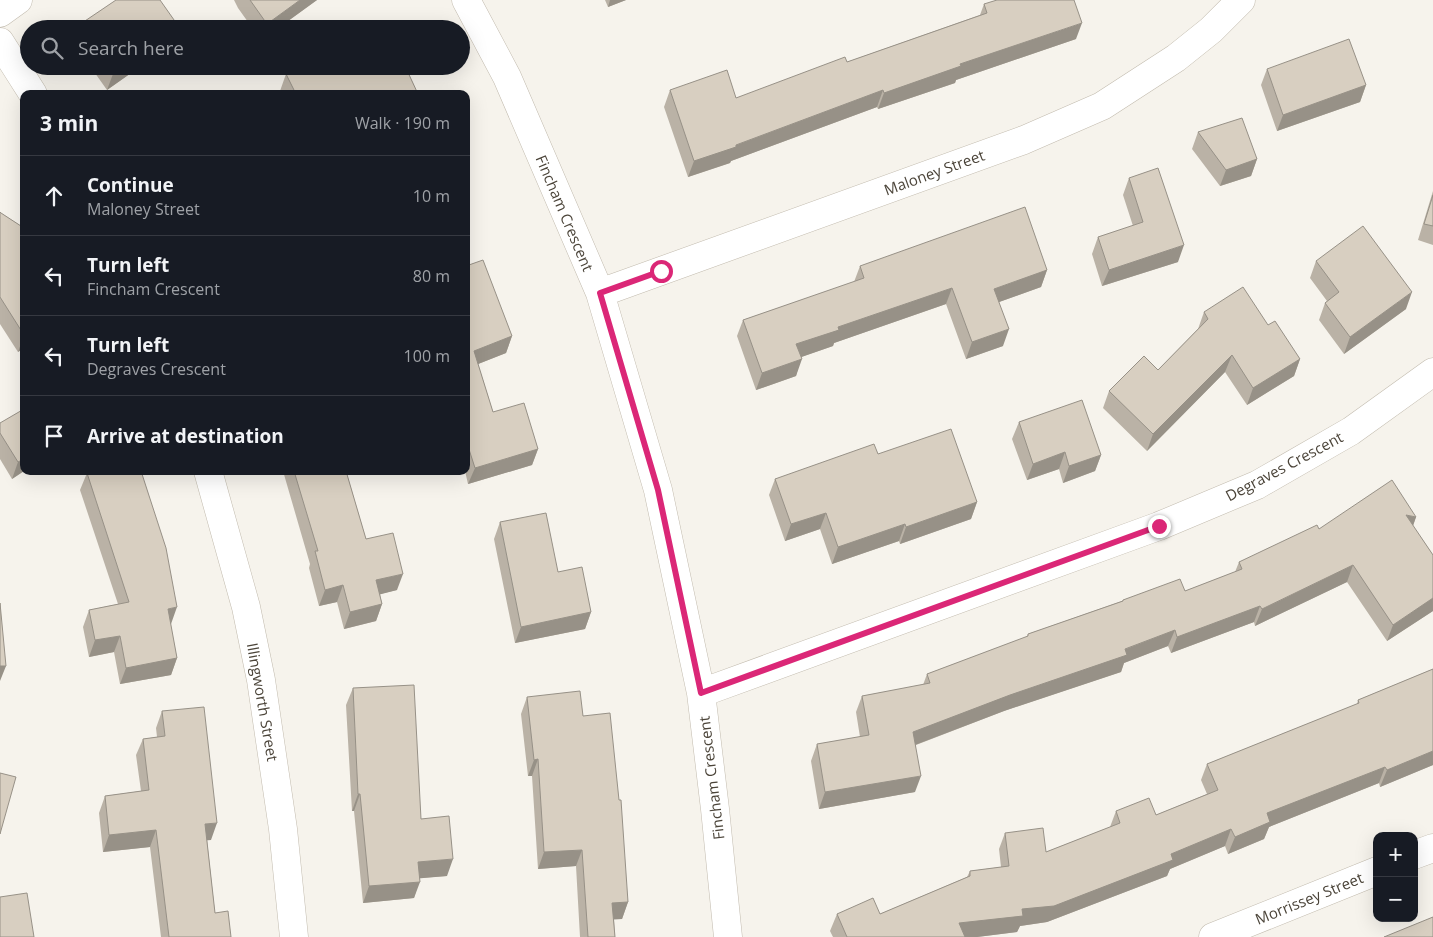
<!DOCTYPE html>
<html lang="en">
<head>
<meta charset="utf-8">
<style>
  body { margin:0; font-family:"Open Sans",sans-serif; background:#20242c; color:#f1f3f6 }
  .controls { position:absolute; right:15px; bottom:15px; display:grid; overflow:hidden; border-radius:10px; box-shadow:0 5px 20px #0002 }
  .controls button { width:45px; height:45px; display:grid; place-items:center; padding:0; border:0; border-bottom:1px solid #363941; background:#171b24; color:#f1f3f6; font:25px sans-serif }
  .stop { position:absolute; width:15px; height:15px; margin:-11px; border:4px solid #db2777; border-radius:50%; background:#fff }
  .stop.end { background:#db2777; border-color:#fff; box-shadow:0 1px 5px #0008 }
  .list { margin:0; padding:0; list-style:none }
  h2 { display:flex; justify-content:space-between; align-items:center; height:65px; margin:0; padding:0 20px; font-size:21px }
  h2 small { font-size:16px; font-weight:400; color:#9ea1a6 }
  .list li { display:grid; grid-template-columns:32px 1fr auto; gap:15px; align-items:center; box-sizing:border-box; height:80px; padding:0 20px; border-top:1px solid #363941 }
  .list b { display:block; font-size:19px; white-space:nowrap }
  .list p { margin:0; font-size:16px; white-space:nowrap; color:#9ea1a6 }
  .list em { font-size:16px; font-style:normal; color:#9ea1a6 }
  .icon { flex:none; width:28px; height:28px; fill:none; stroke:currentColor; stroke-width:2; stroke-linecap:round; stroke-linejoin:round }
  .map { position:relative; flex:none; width:1433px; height:937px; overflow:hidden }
  .search { position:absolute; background:#171b24; box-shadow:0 5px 20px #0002; left:20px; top:20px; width:450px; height:55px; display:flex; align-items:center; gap:12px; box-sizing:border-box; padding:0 18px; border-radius:28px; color:#9ea1a6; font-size:19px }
  .panel { position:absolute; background:#171b24; box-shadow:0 5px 20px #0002; left:20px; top:90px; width:450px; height:385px; border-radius:10px }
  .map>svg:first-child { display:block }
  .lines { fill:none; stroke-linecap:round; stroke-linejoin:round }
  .minor-casing { stroke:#c2bbae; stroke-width:29 }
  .minor { stroke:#fff; stroke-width:28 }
  .wall { fill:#bab2a6 }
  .shaded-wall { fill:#979187 }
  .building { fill:#d8cfc1; stroke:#979187 }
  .route { stroke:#db2777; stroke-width:6 }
  .labels { text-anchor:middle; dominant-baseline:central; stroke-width:4.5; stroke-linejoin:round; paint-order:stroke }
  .street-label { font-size:15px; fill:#4b4439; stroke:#fff }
</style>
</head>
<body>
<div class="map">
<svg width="1433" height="937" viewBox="0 0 1433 937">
  <rect width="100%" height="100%" fill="#f6f3ec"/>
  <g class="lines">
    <defs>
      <path id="minor" d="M 466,0 L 507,77 L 600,293 L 658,490 L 701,693 L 715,809 L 728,937
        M 0,13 L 18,0
        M 0,42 L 33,94
        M 600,293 L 1024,140 L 1102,106 L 1176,58 L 1211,30 L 1241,0
        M 208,471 L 246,607 L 261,680 L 283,829 L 294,937
        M 701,693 L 1159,526 L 1257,485 L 1351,431 L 1433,372
        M 1414,855 L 1433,848
        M 1213,937 L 1377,871"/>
    </defs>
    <use href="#minor" class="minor-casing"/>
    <use href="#minor" class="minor"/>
  </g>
  <path class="wall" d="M 234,0 L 317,0 L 277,29 L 253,29 L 238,8 Z
    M 605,0 L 626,0 L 608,7 Z
    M 984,4 L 1076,39 L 956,80 L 955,83 L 878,109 L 877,107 L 731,161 L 730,163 L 688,177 L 664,107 L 670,90 L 736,98 L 847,62 L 980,15 Z
    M 90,66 L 141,66 L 107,90 Z
    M 1267,69 L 1366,85 L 1360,102 L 1277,131 L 1261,85 Z
    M 335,70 L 418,94 L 281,94 L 280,91 L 286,74 Z
    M 1198,132 L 1257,159 L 1251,176 L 1220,186 L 1192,149 Z
    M 1129,178 L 1178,262 L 1102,286 L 1092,254 L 1098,237 L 1133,226 L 1123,195 Z
    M 1433,191 L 1433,245 L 1418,240 Z
    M 0,212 L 1,213 L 24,228 L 24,348 L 18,352 L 0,324 Z
    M 1316,261 L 1406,309 L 1344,354 L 1319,320 L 1325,303 L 1327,301 L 1310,278 Z
    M 466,266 L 512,336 L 506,353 L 478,364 L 493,412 L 538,449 L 532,465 L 468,484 L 465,471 L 466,471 Z
    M 860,266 L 1047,270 L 1041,287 L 999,302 L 1003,346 L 966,359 L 946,304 L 834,343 L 833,346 L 801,357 L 796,376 L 756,390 L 737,336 L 743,320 L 854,282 Z
    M 1204,312 L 1268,325 L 1300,359 L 1294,376 L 1247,405 L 1225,372 L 1147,451 L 1103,408 L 1109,391 L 1158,370 L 1198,329 Z
    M 1019,422 L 1101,455 L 1095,471 L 1063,483 L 1059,469 L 1027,480 L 1012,439 Z
    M 0,423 L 24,471 L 12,479 L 0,459 Z
    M 878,454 L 977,502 L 971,519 L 900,544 L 899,541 L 832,564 L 820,529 L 785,541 L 769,495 L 775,479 Z
    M 283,471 L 346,471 L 366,539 L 397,590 L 380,594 L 382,604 L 376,621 L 344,629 L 337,602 L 319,606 L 309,568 L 310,564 Z
    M 87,473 L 171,624 L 170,624 L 177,658 L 171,675 L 120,684 L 114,652 L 89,657 L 83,627 L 89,610 L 118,604 L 80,490 Z
    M 1416,517 L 1413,526 L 1433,555 L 1433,611 L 1387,641 L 1347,582 L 1255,626 L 1254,622 L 1171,653 L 1168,646 L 1124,663 L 1121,672 L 1004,711 L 916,745 L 915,792 L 819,809 L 811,761 L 817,744 L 860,737 L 856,712 L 862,696 L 923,685 L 927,674 L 1027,637 L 1028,634 L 1122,601 L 1123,600 L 1185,591 L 1235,572 L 1239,562 L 1319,529 Z
    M 500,522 L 558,572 L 591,612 L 585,629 L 515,643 L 494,539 Z
    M 1433,669 L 1433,765 L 1380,787 L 1379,783 L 1269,827 L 1264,839 L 1228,854 L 1225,846 L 1170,869 L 1167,876 L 1047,922 L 1020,926 L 1017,932 L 977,937 L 833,937 L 830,931 L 837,914 L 880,914 L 967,877 L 970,871 L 1001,867 L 999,849 L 1005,833 L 1046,852 L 1110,827 L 1116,811 L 1156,815 L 1207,794 L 1201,780 L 1207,764 L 1357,704 L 1358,700 Z
    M 353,688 L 421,819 L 447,876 L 420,878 L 414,898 L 363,903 L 354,811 L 352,811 L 346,705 Z
    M 527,697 L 583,716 L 628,902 L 622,919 L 614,919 L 615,937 L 580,937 L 576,866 L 538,869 L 532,776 L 528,776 L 521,714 Z
    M 162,711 L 211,840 L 207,840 L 215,913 L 231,937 L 161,937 L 150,847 L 103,852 L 99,813 L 105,796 L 141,791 L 136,755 L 143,739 L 157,737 L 156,728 Z"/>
  <path class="shaded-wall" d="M 300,0 L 317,0 L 277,29 L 266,29 L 267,24 Z
    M 610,0 L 626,0 L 608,7 Z
    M 1082,23 L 1076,39 L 956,80 L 955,83 L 878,109 L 884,93 L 960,64 Z
    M 123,66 L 141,66 L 107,90 L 113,74 Z
    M 1366,85 L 1360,102 L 1277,131 L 1283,115 Z
    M 883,90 L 877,107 L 731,161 L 730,163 L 688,177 L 694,161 Z
    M 1257,159 L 1251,176 L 1220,186 L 1226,170 Z
    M 1184,245 L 1178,262 L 1102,286 L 1109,270 Z
    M 1047,270 L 1041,287 L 988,306 L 994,289 Z
    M 952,288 L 946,304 L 834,343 L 833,346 L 790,361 L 796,344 L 838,327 Z
    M 1412,292 L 1406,309 L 1344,354 L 1350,337 Z
    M 1009,329 L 1003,346 L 966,359 L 972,342 Z
    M 24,335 L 24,348 L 18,352 Z
    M 512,336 L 506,353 L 468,368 L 474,351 Z
    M 1232,355 L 1225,372 L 1147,451 L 1153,434 Z
    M 802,359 L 796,376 L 756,390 L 762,373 Z
    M 1300,359 L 1294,376 L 1247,405 L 1253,388 Z
    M 538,449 L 532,465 L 468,484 L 475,468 Z
    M 1065,452 L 1059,469 L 1027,480 L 1033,464 Z
    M 1101,455 L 1095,471 L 1063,483 L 1069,466 Z
    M 24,459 L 24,471 L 12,479 L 18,462 Z
    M 977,502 L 971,519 L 900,544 L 906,527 Z
    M 826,513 L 820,529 L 785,541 L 791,524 Z
    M 1406,515 L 1416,517 L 1410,534 Z
    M 905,524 L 899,541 L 832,564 L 838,547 Z
    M 1353,565 L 1347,582 L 1255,626 L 1262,609 Z
    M 403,574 L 397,590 L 370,597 L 376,580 Z
    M 343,585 L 337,602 L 319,606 L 325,590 Z
    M 1433,598 L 1433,611 L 1387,641 L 1393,625 Z
    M 382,604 L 376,621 L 344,629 L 350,612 Z
    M 1260,606 L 1254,622 L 1171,653 L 1177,637 Z
    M 177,607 L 171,624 L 161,626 L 168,609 Z
    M 591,612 L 585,629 L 515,643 L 521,627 Z
    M 1175,630 L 1168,646 L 1124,663 L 1121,672 L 1004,711 L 907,748 L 913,732 Z
    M 120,636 L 114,652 L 89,657 L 95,640 Z
    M 177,658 L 171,675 L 120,684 L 126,668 Z
    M 0,666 L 6,666 L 0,681 Z
    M 1433,751 L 1433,765 L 1380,787 L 1387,770 Z
    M 538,759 L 532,776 L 528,776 L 534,760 Z
    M 1385,767 L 1379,783 L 1269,827 L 1264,839 L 1228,854 L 1235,837 L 1267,813 Z
    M 921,776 L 915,792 L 819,809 L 825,792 Z
    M 358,794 L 360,794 L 354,811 L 352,811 Z
    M 217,823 L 211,840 L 199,841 L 205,824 Z
    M 1231,829 L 1225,846 L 1170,869 L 1167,876 L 1047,922 L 1020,926 L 1017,932 L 977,937 L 954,937 L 959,923 L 1022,909 L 1171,854 Z
    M 156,830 L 150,847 L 103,852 L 109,835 Z
    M 582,850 L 576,866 L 538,869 L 544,852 Z
    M 453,859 L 447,876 L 412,879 L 418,862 Z
    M 420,882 L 414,898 L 363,903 L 369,886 Z
    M 628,902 L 622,919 L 606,920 L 612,903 Z"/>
  <path class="building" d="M 116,0 L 160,0 L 179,27 L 177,29 L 82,29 L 79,25 Z
    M 250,0 L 300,0 L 267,24 Z
    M 997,0 L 1074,0 L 1082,23 L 960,64 L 961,66 L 884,93 L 883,90 L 736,145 L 736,147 L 694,161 L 670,90 L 727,70 L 736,98 L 845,57 L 847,62 L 987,13 L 984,4 Z
    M 1349,39 L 1366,85 L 1283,115 L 1267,69 Z
    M 108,66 L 123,66 L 113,74 Z
    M 302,66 L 333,66 L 335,70 L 343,66 L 405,66 L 418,94 L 296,94 L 286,74 Z
    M 1242,118 L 1257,159 L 1226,170 L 1198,132 Z
    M 1158,168 L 1184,245 L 1109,270 L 1098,237 L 1143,222 L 1129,178 Z
    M 1433,195 L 1433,226 L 1424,224 Z
    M 1025,207 L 1047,270 L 994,289 L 1009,329 L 972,342 L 952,288 L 838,327 L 839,330 L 796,344 L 802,359 L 762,373 L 743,320 L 864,278 L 860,266 Z
    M 0,212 L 1,213 L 24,228 L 24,335 L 0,297 Z
    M 1363,226 L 1412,292 L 1350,337 L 1325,303 L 1339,292 L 1316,261 Z
    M 483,260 L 512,336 L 474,351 L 493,412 L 524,403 L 538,449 L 475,468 L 466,440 L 466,266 Z
    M 1243,287 L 1268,325 L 1275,321 L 1300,359 L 1253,388 L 1232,355 L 1153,434 L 1109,391 L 1144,356 L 1158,370 L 1208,319 L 1204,312 Z
    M 1082,400 L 1101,455 L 1069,466 L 1065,452 L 1033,464 L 1019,422 Z
    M 24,409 L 24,459 L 18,462 L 0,433 L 0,423 Z
    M 951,429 L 977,502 L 906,527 L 905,524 L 838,547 L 826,513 L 791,524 L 775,479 L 874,444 L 878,454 Z
    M 93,471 L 141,471 L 166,548 L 177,607 L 168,609 L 177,658 L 126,668 L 120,636 L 95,640 L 89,610 L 129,602 L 87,473 Z
    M 294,471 L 346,471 L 366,539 L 393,533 L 403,574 L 376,580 L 382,604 L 350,612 L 343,585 L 325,590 L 315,551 L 318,551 Z
    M 1392,480 L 1416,517 L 1406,515 L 1433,555 L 1433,598 L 1393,625 L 1353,565 L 1262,609 L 1260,606 L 1177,637 L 1175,630 L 1125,649 L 1127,655 L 1010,695 L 913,732 L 921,776 L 825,792 L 817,744 L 869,735 L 862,696 L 930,683 L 927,674 L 1028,636 L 1028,634 L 1123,601 L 1123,600 L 1180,579 L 1185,591 L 1242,569 L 1239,562 L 1317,525 L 1319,529 Z
    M 546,513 L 558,572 L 582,567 L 591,612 L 521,627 L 500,522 Z
    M 0,603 L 6,666 L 0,666 Z
    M 1433,669 L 1433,751 L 1387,770 L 1385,767 L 1267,813 L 1270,822 L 1235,837 L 1231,829 L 1171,854 L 1173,860 L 1054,906 L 1022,909 L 1023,916 L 959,923 L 965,937 L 847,937 L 837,914 L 873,898 L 880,914 L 970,876 L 970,871 L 1009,866 L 1005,833 L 1043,828 L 1046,852 L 1120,823 L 1116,811 L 1149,798 L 1156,815 L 1218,790 L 1207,764 L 1359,703 L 1358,700 Z
    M 414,685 L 421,819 L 449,816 L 453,859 L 418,862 L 420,882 L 369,886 L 360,794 L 358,794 L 353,688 Z
    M 580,691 L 583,716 L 610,713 L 619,800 L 621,800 L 628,902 L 612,903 L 615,937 L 588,937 L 582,850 L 544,852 L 538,759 L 534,760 L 527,697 Z
    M 204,707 L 217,823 L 205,824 L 215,913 L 228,911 L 231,937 L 169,937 L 156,830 L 109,835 L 105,796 L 149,790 L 143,739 L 165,736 L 162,711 Z
    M 0,773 L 16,777 L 0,834 Z
    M 27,893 L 34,937 L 0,937 L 0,897 Z
    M 1433,917 L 1433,937 L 1384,937 Z"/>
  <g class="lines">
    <path class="route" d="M 661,271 L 600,293 L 658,490 L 701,693 L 1159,526"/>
  </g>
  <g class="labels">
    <g class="street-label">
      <text transform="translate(934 172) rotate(-20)">Maloney Street</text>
      <text transform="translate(565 213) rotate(67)">Fincham Crescent</text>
      <text transform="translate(1284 466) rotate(-28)">Degraves Crescent</text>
      <text transform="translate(263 702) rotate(80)">Illingworth Street</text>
      <text transform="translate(711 778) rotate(-97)">Fincham Crescent</text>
      <text transform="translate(1309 898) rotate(-22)">Morrissey Street</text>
    </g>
  </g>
</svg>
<div class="controls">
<button>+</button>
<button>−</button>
</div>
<div class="stop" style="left:661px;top:271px"></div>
<div class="stop end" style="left:1159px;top:526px"></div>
<div class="search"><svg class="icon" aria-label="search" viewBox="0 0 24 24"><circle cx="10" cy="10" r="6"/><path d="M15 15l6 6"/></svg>Search here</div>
<section class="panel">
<h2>3 min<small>Walk · 190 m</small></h2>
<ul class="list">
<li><svg class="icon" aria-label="ahead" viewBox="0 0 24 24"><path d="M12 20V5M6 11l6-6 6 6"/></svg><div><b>Continue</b><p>Maloney Street</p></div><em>10 m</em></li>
<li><svg class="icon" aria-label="left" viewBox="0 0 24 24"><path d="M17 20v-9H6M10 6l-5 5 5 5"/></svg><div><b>Turn left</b><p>Fincham Crescent</p></div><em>80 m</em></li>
<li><svg class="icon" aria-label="left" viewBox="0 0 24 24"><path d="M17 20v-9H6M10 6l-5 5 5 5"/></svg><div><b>Turn left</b><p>Degraves Crescent</p></div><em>100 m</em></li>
<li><svg class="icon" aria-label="arrive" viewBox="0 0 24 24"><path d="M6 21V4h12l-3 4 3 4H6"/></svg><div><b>Arrive at destination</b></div></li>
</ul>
</section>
</div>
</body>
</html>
